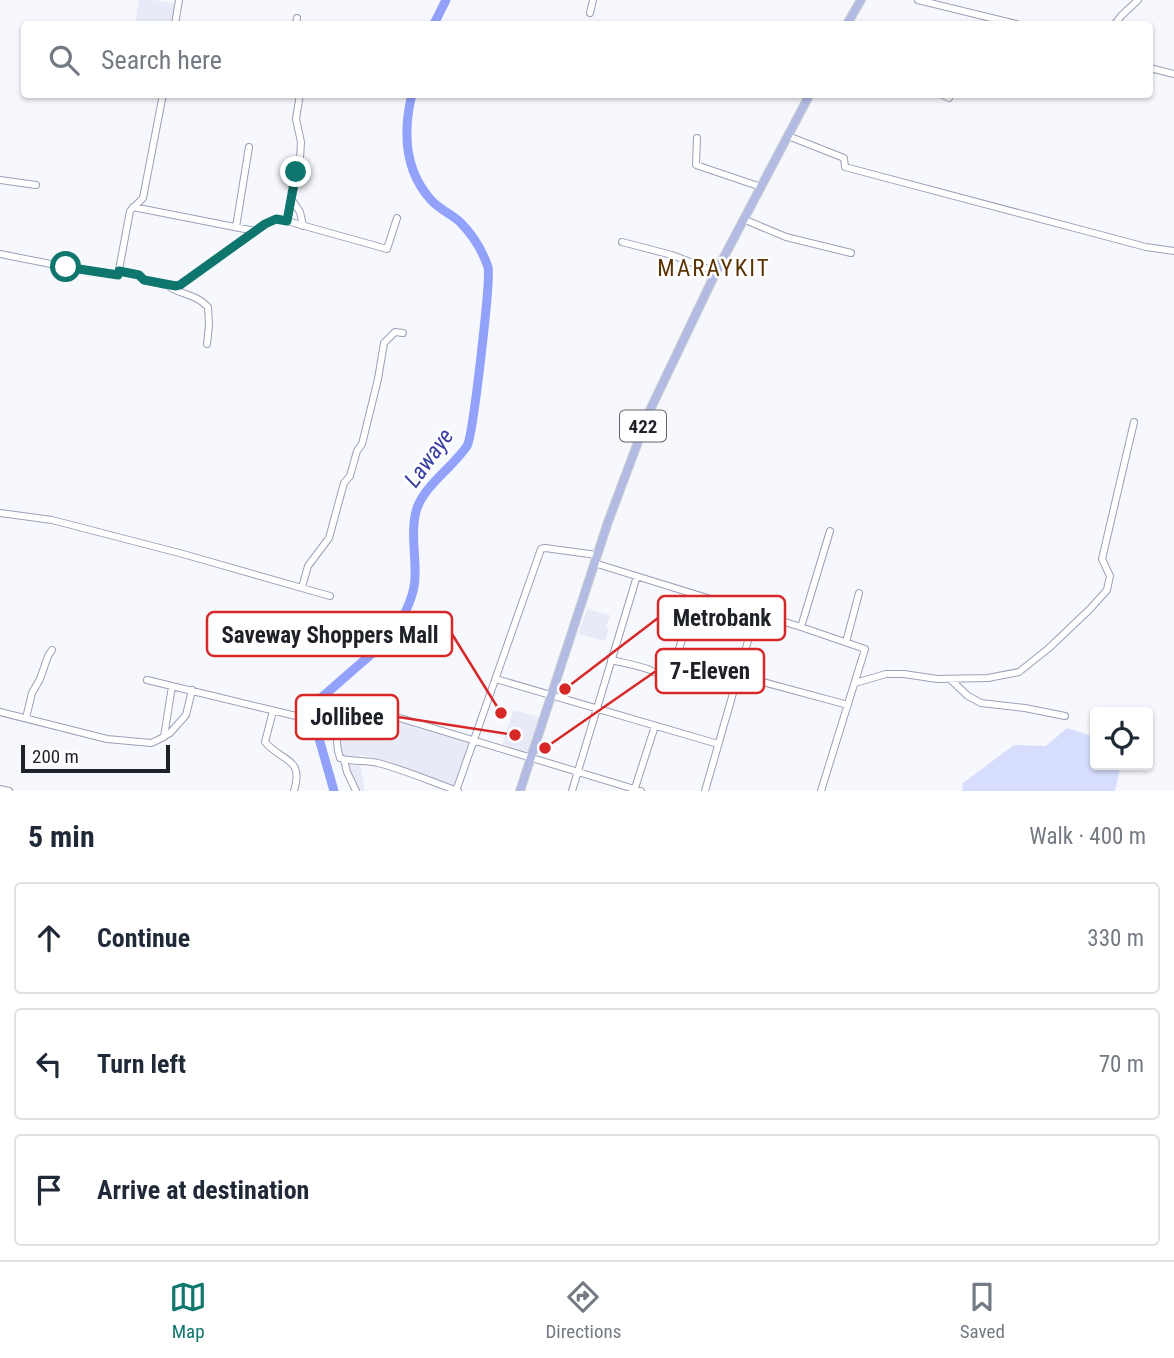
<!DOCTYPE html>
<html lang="en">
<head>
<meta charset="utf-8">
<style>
  body { margin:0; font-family:"Roboto Condensed",sans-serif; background:#f6f6f7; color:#1f2937 }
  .controls { position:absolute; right:21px; bottom:21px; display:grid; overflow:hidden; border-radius:7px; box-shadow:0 2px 5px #0004 }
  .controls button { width:63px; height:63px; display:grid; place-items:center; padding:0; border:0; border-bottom:2px solid #e0e1e3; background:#fff; color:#1f2937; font:35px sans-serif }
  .scale { position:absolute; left:21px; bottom:18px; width:149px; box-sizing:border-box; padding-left:7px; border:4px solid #1f2129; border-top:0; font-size:19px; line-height:24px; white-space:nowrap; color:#1f2129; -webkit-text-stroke:5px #fff; paint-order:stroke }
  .stop { position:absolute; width:21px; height:21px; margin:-16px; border:5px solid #0f766e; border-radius:50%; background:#fff }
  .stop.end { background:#0f766e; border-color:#fff; box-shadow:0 2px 7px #0008 }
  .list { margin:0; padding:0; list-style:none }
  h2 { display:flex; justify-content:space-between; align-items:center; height:91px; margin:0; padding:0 28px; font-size:30px }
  h2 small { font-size:23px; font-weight:400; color:#747a83 }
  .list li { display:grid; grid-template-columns:46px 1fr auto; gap:21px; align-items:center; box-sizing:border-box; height:112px; margin:0 14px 14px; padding:0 14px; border:2px solid #e0e1e3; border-radius:7px }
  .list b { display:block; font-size:26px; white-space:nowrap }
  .list em { font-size:23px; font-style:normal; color:#747a83 }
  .icon { flex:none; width:38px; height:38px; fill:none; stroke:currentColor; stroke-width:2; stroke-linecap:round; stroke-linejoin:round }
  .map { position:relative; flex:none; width:1174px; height:791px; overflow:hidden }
  .search { position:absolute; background:#fff; box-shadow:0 2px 5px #0004; left:21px; right:21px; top:21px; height:77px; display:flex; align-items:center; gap:18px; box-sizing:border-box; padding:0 24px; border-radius:7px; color:#747a83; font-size:26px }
  .sheet { height:469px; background:#fff }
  nav { display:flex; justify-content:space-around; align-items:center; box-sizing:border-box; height:98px; border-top:2px solid #e0e1e3; background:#fff; font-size:19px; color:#747a83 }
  nav a { display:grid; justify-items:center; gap:4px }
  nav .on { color:#0f766e }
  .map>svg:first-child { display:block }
  .built { fill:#e8ebf7 }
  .green { fill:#d7defd }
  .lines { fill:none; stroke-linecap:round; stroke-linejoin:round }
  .river { stroke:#92a2fb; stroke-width:9 }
  .minor-casing { stroke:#9ba0b6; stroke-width:8 }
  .major-casing { stroke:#d2d3d4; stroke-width:10 }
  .minor { stroke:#fff; stroke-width:6 }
  .major { stroke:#b3bbe3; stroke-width:8 }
  .route { stroke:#0f766e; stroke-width:9 }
  .labels { text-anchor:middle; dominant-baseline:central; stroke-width:5; stroke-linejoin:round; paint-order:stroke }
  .shield { fill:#fff; stroke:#626469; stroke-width:2 }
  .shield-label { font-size:19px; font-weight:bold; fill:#1f2129 }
  .neighbourhood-label { font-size:23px; letter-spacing:2px; fill:#5b3403; stroke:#fff }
  .water-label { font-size:23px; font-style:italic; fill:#383da2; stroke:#fff }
  .leader { fill:none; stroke:#d62828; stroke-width:2.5 }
  .callout-dot { fill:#d62828; stroke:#fff; stroke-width:2.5 }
  .callout { fill:#fff; stroke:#d62828; stroke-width:2.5 }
  .callout-label { font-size:23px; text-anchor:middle; font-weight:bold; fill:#1f2129 }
</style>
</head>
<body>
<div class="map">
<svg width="1174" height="791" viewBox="0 0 1174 791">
  <rect width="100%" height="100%" fill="#f7f8fd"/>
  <path class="built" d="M 139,0 L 154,0 L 176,4 L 172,24 L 135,24 Z
    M 587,609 L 610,615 L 606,628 L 609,629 L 605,641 L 578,634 Z
    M 344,707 L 363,709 L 471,743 L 456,787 L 360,755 L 359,758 L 365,791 L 355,791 L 343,770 L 335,749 L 332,736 Z
    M 513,710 L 540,717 L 529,752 L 503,744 Z"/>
  <path class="green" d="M 1067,728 L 1095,737 L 1095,765 L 1121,765 L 1115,791 L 962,791 L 963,783 L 1014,745 L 1046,746 Z"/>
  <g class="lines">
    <path class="river" d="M 434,24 L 446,0
      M 334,791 L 316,728 L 317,708 L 321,698 L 392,636 C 402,620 415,596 415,577 C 416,555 410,530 417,508 C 426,484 453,467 467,446 C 473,436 491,279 488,267 C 482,250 473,235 460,222 C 451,214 439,209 431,200 C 404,170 403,131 412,94"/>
    <defs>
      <path id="minor" d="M 918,0 L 1016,24
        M 590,13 L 593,0
        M 175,24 L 179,0
        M 296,24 L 297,18
        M 1115,24 L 1121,16 L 1138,0
        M 1150,68 L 1174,74
        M 941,94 L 949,98
        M 788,136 L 844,158 L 845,167 L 1146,247 L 1174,251
        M 697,138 L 696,165 L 761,187
        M 0,180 L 36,185
        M 292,200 L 300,212 L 303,226
        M 133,207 L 255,231
        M 743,219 L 786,237 L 851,253
        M 287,221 L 300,158 L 301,142 L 296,119 L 300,94
        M 236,227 L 249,147
        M 622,242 L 672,255 L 716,272
        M 0,254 L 66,267 L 118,275 L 130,211 L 143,198 L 163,94
        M 119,271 L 139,275 L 144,280 L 166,285 L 180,285 L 265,224 L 276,219 L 287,221 L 387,249 L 397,218
        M 171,288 C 186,296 195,294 208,307 L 209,325 L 207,344
        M 0,513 L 52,520 L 183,554 L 330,596
        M 594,563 L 801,627 L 865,649 L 821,791
        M 302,587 L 308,566 L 329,538 L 344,483 L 350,476 L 357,451 L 362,444 L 378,379 L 384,343 L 395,332 L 403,333
        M 801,627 L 830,531
        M 846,642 L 859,593
        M 678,652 L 696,595
        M 611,660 C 631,665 660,667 670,687
        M 737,675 L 848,705
        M 496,679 L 718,744
        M 950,679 L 968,696 L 981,703 L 1025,708 L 1065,716
        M 147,680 L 296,716
        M 855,683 L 886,674 L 904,674 L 937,679 L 988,678 L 1019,672 L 1049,648 L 1090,609 L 1107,590 L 1110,576 L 1102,559 L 1134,422
        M 273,711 L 265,742 C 283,763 304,757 294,791
        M 0,712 L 107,739 L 151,743 L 158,740 L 170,733 L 186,715 L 192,690
        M 26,718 L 32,693 L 40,679 L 48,656 L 52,650
        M 164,737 L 172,686
        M 344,760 L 347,772 L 356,791
        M 0,789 L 9,791
        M 456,791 L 541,549 L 545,548 L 597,555
        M 458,791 C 432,782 405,770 378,763 C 366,760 350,762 340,758 C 333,739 340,722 346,705 L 360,706 L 641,791
        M 572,791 L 637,576
        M 634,791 L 655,726
        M 705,791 L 756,613"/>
      <path id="major" d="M 847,24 L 861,0
        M 520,791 L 608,522 L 650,410 L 716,272 L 810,94"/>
    </defs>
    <use href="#minor" class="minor-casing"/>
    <use href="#major" class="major-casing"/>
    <use href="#minor" class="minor"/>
    <use href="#major" class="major"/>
  </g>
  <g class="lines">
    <path class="route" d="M 66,267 L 118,275 L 119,271 L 139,275 L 144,280 L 176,286 L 180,285 L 265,224 L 276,219 L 287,221 L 296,172"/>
  </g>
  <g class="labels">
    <rect class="shield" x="620" y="410.5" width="46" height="31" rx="5"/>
    <g class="shield-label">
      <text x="643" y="426">422</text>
    </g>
    <g class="neighbourhood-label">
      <text x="714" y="268">MARAYKIT</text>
    </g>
    <g class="water-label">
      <text transform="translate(429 458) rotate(-54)">Lawaye</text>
    </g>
  </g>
  <path class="leader" d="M565 689L658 618M501 713L452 634M545 748L656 671M515 735L398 717"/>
  <g class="callout-dot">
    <circle cx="565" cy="689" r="7"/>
    <circle cx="501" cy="713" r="7"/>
    <circle cx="545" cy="748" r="7"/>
    <circle cx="515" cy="735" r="7"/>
  </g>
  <g class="callout">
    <rect x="658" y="596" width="127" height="44" rx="7"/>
    <rect x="207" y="612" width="245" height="44" rx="7"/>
    <rect x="656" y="649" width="108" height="44" rx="7"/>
    <rect x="296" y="695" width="102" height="44" rx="7"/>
  </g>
  <g class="callout-label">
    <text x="722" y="626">Metrobank</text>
    <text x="330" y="643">Saveway Shoppers Mall</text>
    <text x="710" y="679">7-Eleven</text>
    <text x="347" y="725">Jollibee</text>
  </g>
</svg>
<div class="controls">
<button><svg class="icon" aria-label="locate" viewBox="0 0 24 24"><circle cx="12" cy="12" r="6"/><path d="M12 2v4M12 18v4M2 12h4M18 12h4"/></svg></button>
</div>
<div class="scale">200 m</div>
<div class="stop" style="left:66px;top:267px"></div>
<div class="stop end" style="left:296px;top:172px"></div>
<div class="search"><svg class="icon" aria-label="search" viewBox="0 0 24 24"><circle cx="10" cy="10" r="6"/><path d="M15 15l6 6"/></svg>Search here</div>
</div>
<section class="sheet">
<h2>5 min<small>Walk · 400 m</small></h2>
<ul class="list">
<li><svg class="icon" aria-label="ahead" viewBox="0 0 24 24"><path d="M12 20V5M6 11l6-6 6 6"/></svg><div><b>Continue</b></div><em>330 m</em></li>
<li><svg class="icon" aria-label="left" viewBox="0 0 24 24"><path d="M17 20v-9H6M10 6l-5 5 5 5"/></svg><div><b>Turn left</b></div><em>70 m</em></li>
<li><svg class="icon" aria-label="arrive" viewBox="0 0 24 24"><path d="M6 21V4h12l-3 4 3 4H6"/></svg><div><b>Arrive at destination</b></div></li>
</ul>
</section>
<nav>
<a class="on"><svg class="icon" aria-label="map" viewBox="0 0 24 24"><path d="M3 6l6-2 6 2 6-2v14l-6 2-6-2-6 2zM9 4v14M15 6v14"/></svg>Map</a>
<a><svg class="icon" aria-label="directions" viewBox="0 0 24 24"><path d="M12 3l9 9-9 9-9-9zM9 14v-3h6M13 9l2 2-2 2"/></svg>Directions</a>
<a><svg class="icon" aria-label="saved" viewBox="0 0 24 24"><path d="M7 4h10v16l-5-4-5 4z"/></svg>Saved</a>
</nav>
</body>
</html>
